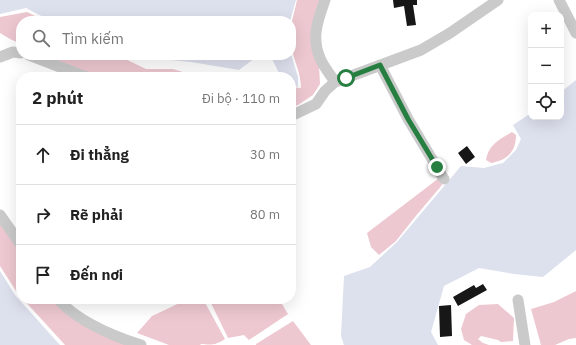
<!DOCTYPE html>
<html lang="vi">
<head>
<meta charset="utf-8">
<style>
  body { margin:0; font-family:"IBM Plex Sans",sans-serif; background:#f6f6f6; color:#222 }
  .controls { position:absolute; right:12px; top:12px; display:grid; overflow:hidden; border-radius:8px; box-shadow:0 4px 16px #0002 }
  .controls button { width:36px; height:36px; display:grid; place-items:center; padding:0; border:0; border-bottom:1px solid #e0e0e0; background:#fff; color:#222; font:20px sans-serif }
  .stop { position:absolute; width:12px; height:12px; margin:-9px; border:3px solid #267e40; border-radius:50%; background:#fff }
  .stop.end { background:#267e40; border-color:#fff; box-shadow:0 1px 4px #0008 }
  .list { margin:0; padding:0; list-style:none }
  h2 { display:flex; justify-content:space-between; align-items:center; height:52px; margin:0; padding:0 16px; font-size:17px }
  h2 small { font-size:13px; font-weight:400; color:#767676 }
  .list li { display:grid; grid-template-columns:26px 1fr auto; gap:12px; align-items:center; box-sizing:border-box; height:60px; padding:0 16px; border-top:1px solid #e0e0e0 }
  .list b { display:block; font-size:15px; white-space:nowrap }
  .list em { font-size:13px; font-style:normal; color:#767676 }
  .icon { flex:none; width:22px; height:22px; fill:none; stroke:currentColor; stroke-width:2; stroke-linecap:round; stroke-linejoin:round }
  .map { position:relative; flex:none; width:576px; height:345px; overflow:hidden }
  .search { position:absolute; background:#fff; box-shadow:0 4px 16px #0002; left:16px; top:16px; width:280px; height:44px; display:flex; align-items:center; gap:10px; box-sizing:border-box; padding:0 14px; border-radius:16px; color:#767676; font-size:15px }
  .panel { position:absolute; background:#fff; box-shadow:0 4px 16px #0002; left:16px; top:72px; width:280px; height:232px; border-radius:16px }
  .map>svg:first-child { display:block }
  .green { fill:#dde0ed }
  .water { fill:#eec8d1 }
  .building { fill:#171717 }
  .lines { fill:none; stroke-linecap:round; stroke-linejoin:round }
  .minor { stroke:#cacaca; stroke-width:11 }
  .route { stroke:#267e40; stroke-width:5 }
</style>
</head>
<body>
<div class="map">
<svg width="576" height="345" viewBox="0 0 576 345">
  <rect width="100%" height="100%" fill="#fff"/>
  <path class="green" d="M 0,0 L 296,0 L 290,21 L 51,21 L 26,8 L 0,14 Z
    M 291,54 L 298,77 L 298,87 L 291,85 L 291,77 L 281,77 L 271,57 L 262,55 Z
    M 122,55 L 259,55 L 239,70 L 191,62 Z
    M 576,80 L 576,250 L 543,277 L 514,274 L 479,268 L 444,286 L 431,332 L 438,345 L 344,345 L 341,336 L 344,276 L 370,267 L 397,242 L 461,166 L 484,168 L 503,163 L 516,150 L 521,139 L 513,125 L 531,113 L 531,117 L 561,117 L 561,92 Z
    M 0,271 L 15,295 L 60,345 L 0,345 Z"/>
  <path class="water" d="M 297,0 L 321,0 L 319,65 L 320,84 L 313,95 L 298,105 L 291,107 L 291,87 L 301,88 C 301,73 294,61 291,46 C 288,31 294,15 297,0 Z
    M 27,12 L 45,21 L 21,21 L 21,44 L 10,39 L 0,33 L 0,17 Z
    M 45,55 L 117,55 L 146,69 L 173,69 L 199,77 L 100,77 L 59,61 Z
    M 512,132 L 516,135 C 516,152 507,160 491,163 L 486,160 C 489,144 499,140 512,132 Z
    M 439,178 L 442,185 L 415,217 L 396,241 L 379,255 L 371,247 L 367,233 Z
    M 0,222 L 21,252 L 21,297 L 18,294 L 0,266 Z
    M 576,291 L 576,338 L 569,339 L 555,345 L 541,345 L 531,309 L 554,302 Z
    M 23,299 L 56,299 L 134,345 L 65,345 Z
    M 188,299 L 203,299 L 225,339 C 216,345 212,345 201,344 L 200,345 L 169,345 L 137,333 L 152,316 Z
    M 209,299 L 279,299 L 288,314 L 249,340 L 244,335 L 228,338 Z
    M 498,304 L 514,318 L 513,341 L 501,342 L 498,340 L 481,336 L 478,339 L 483,343 L 489,345 L 472,345 L 464,340 L 461,329 L 466,314 L 479,305 Z
    M 293,321 L 311,345 L 256,345 L 256,344 Z"/>
  <path class="building" d="M 393,0 L 417,0 L 417,5 L 413,5 L 416,25 L 407,26 L 404,6 L 394,8 Z
    M 467,146 L 475,157 L 466,164 L 458,153 Z
    M 483,284 L 487,290 L 458,306 L 453,297 L 474,285 L 476,288 Z
    M 451,305 L 452,336 L 440,337 L 439,306 Z"/>
  <g class="lines">
    <path class="minor" d="M 325,0 C 318,20 311,37 320,58 C 323,66 330,74 335,82
      M 559,0 L 576,33
      M 29,55 L 86,77
      M 0,57 L 13,52 L 21,53
      M 380,65 L 408,119 L 444,179
      M 291,115 L 295,114 L 316,104 L 325,91 L 335,82 L 421,50 L 450,33 L 498,0
      M 0,215 L 21,245
      M 58,299 C 78,322 113,336 141,345
      M 518,300 L 525,345"/>
  </g>
  <g class="lines">
    <path class="route" d="M 346,78 L 380,65 L 408,119 L 437,167"/>
  </g>
</svg>
<div class="controls">
<button>+</button>
<button>−</button>
<button><svg class="icon" aria-label="locate" viewBox="0 0 24 24"><circle cx="12" cy="12" r="6"/><path d="M12 2v4M12 18v4M2 12h4M18 12h4"/></svg></button>
</div>
<div class="stop" style="left:346px;top:78px"></div>
<div class="stop end" style="left:437px;top:167px"></div>
<div class="search"><svg class="icon" aria-label="search" viewBox="0 0 24 24"><circle cx="10" cy="10" r="6"/><path d="M15 15l6 6"/></svg>Tìm kiếm</div>
<section class="panel">
<h2>2 phút<small>Đi bộ · 110 m</small></h2>
<ul class="list">
<li><svg class="icon" aria-label="ahead" viewBox="0 0 24 24"><path d="M12 20V5M6 11l6-6 6 6"/></svg><div><b>Đi thẳng</b></div><em>30 m</em></li>
<li><svg class="icon" aria-label="right" viewBox="0 0 24 24"><path d="M7 20v-9h11M14 6l5 5-5 5"/></svg><div><b>Rẽ phải</b></div><em>80 m</em></li>
<li><svg class="icon" aria-label="arrive" viewBox="0 0 24 24"><path d="M6 21V4h12l-3 4 3 4H6"/></svg><div><b>Đến nơi</b></div></li>
</ul>
</section>
</div>
</body>
</html>
